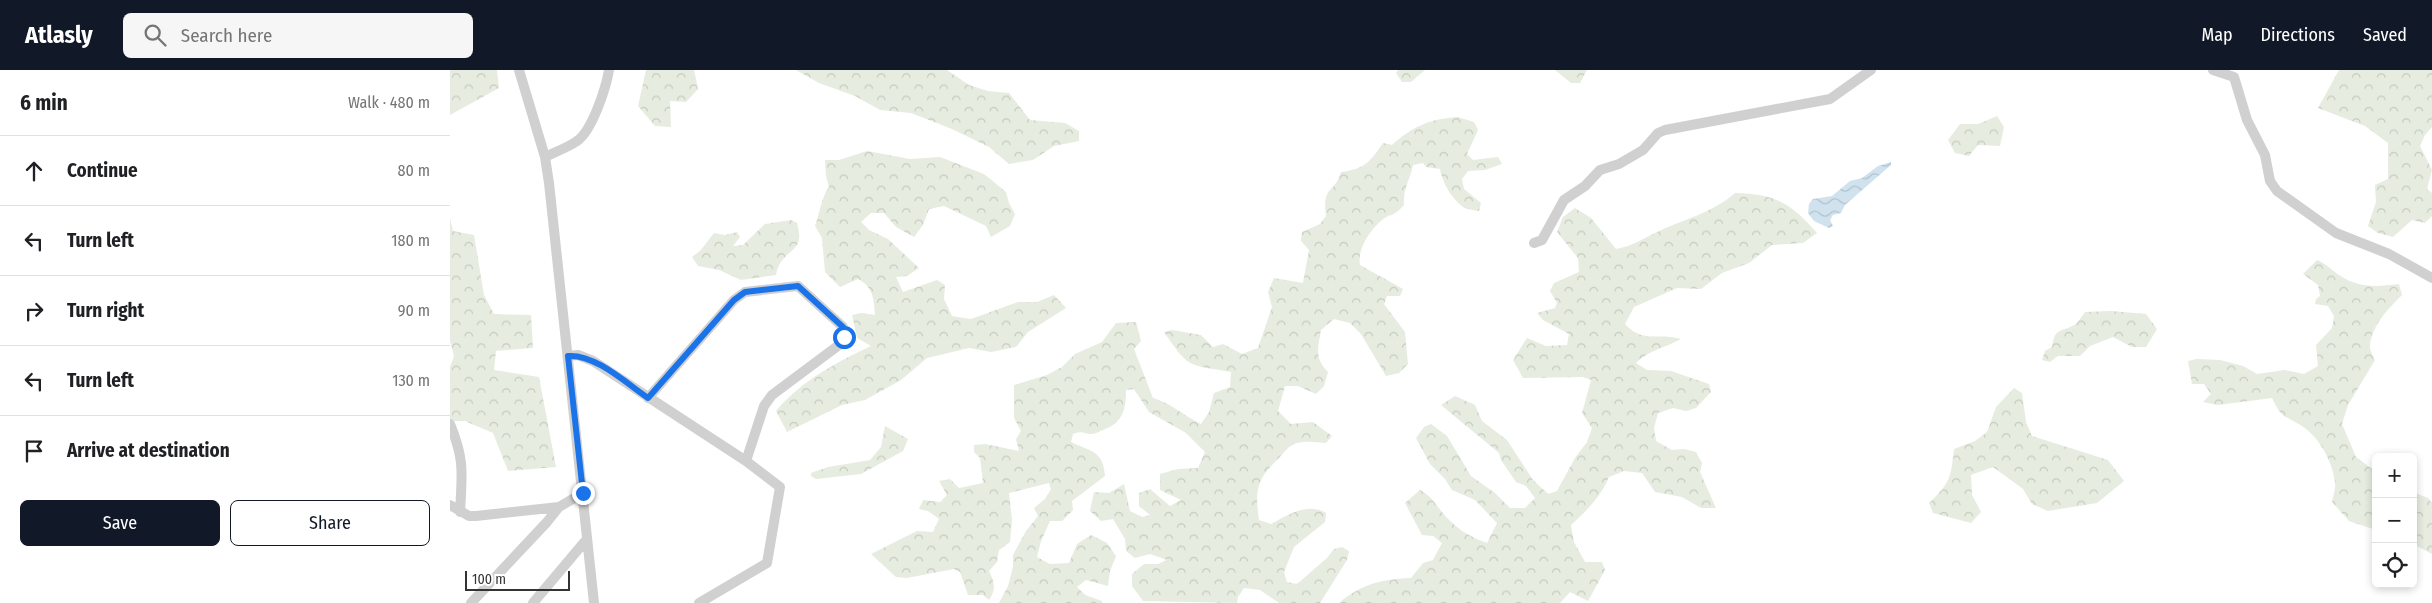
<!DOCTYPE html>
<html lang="en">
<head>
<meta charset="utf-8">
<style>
  body { margin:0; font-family:"Fira Sans Condensed",sans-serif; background:#f6f6f6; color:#202124 }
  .controls { position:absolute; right:15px; bottom:15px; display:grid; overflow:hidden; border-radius:8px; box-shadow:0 2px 8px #0003 }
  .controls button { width:45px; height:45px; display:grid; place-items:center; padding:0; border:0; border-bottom:1px solid #e0e0e0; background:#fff; color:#202124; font:25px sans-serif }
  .scale { position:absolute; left:15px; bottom:12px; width:105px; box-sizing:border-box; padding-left:5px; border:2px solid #333; border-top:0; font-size:14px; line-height:18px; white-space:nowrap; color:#333; -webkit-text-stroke:4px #fff; paint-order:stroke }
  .stop { position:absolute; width:15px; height:15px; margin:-11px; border:4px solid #1a73e8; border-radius:50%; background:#fff }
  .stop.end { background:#1a73e8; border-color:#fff; box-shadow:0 1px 5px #0008 }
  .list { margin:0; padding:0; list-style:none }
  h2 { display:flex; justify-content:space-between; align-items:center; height:65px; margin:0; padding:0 20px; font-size:21px }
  h2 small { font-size:16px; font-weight:400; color:#757577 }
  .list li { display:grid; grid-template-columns:32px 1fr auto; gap:15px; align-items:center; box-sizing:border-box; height:70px; padding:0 20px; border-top:1px solid #e0e0e0 }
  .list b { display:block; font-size:19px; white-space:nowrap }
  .list em { font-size:16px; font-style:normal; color:#757577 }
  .actions { display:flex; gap:10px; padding:15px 20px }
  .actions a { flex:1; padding:11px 0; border:1px solid #111827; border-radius:8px; text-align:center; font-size:18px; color:#111827 }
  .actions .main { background:#111827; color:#fff }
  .icon { flex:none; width:28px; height:28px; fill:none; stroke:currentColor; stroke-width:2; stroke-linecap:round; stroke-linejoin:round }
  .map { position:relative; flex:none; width:1982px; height:533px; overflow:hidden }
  header { display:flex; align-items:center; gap:30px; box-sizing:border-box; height:70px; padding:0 25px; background:#111827; color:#fff }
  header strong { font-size:24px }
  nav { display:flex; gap:28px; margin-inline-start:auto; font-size:18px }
  .search { width:350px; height:45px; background:#f6f6f6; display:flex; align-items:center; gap:12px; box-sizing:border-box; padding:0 18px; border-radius:8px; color:#757577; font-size:19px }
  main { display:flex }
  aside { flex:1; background:#fff }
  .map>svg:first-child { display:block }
  .forest { fill:url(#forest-crowns) }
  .water { fill:url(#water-waves) }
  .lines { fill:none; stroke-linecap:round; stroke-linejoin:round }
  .minor { stroke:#d0d0d0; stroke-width:10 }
  .route { stroke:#1a73e8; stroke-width:6 }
</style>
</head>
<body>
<header>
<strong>Atlasly</strong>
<div class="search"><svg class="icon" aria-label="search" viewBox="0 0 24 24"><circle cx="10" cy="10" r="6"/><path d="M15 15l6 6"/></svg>Search here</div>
<nav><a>Map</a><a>Directions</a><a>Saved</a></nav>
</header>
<main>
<aside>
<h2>6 min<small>Walk · 480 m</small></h2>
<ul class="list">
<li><svg class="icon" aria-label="ahead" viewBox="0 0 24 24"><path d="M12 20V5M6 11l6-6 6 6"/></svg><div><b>Continue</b></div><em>80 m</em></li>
<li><svg class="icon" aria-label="left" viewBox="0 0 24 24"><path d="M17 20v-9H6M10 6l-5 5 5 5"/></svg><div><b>Turn left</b></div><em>180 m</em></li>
<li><svg class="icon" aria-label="right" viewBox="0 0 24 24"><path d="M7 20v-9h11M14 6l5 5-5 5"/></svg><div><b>Turn right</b></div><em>90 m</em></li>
<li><svg class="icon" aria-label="left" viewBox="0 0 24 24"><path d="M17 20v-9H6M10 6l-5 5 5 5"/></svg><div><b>Turn left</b></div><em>130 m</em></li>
<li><svg class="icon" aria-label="arrive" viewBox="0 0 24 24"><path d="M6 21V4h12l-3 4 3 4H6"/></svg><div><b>Arrive at destination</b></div></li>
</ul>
<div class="actions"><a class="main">Save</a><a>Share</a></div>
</aside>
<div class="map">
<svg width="1982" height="533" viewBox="0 0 1982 533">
  <defs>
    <pattern id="forest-crowns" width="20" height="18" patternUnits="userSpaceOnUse" patternTransform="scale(1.25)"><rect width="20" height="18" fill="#e6ecdf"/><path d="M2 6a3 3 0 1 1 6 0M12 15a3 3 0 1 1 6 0" fill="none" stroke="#c6cbc0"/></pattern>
    <pattern id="water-waves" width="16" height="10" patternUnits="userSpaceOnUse" patternTransform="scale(1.25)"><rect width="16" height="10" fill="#cfe2ee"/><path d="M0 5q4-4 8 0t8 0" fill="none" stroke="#b2c2cd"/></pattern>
  </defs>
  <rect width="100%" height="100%" fill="#fff"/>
  <path class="forest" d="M 0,0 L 47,0 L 49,18 L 0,45 Z
    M 196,0 L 244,0 L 248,19 L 236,32 L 220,31 L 221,57 L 205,56 L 188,36 Z
    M 346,0 L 497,0 L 519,15 L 538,21 L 559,23 L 580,50 L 615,53 L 629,61 L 629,71 L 604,76 L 583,90 L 559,94 L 539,77 L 502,59 L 461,43 L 430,40 L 405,26 L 369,13 Z
    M 948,0 L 975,0 L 961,12 L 952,12 L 946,3 Z
    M 1105,0 L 1137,0 L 1130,13 L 1121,13 Z
    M 1889,0 L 1982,0 L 1982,57 L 1975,65 L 1970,76 L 1982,100 L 1977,119 L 1982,123 L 1982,146 L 1975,153 L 1962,150 L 1943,167 L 1928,163 L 1918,156 L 1926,132 L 1925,115 L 1938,109 L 1938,73 L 1915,56 L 1868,38 Z
    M 1547,46 L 1554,57 L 1550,76 L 1528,75 L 1519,86 L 1505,83 L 1498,70 L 1510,54 L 1528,54 Z
    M 1008,47 L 1024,52 L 1028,60 L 1017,84 L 1023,90 L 1048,87 L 1052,94 L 1035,100 L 1018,101 L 1012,109 L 1014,119 L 1031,133 L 1029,141 C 1024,140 1017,140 1013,137 C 1002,129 992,112 990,99 L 976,97 L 973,93 L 963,95 C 960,111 953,117 954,135 C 943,148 940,143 932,150 C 920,160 907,179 910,195 L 953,219 L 950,226 L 937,226 L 934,234 L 955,262 L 958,294 L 949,303 L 936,306 L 911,264 L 900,253 L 884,249 L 871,260 C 868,278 864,288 878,302 L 874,316 L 866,324 L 848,316 L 835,316 L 828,341 L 841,354 L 863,352 L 882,366 L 876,373 C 864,372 847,369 838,378 C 834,382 831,386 827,390 C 806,410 805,421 809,450 L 821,454 C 838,445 857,432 876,443 L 875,452 L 844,477 L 834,502 L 837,512 L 847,514 L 877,488 L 884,479 L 892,477 L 899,481 L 897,490 L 870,533 L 829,533 L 810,520 L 794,518 L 788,527 L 787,533 L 693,531 L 682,516 L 682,504 L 694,494 L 708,494 L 717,490 L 700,484 L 685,488 L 676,481 L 675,469 L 663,449 L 651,451 L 640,441 L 644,422 L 659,423 L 674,414 L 680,441 L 692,447 L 700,445 L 689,436 L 689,423 L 700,419 L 720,436 L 731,430 L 710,420 L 710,404 L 728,399 L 748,398 L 755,382 L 736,363 L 699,342 L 684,319 L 676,320 C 676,339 673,353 653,360 C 650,361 645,364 642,364 C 634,364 632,360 623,364 L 621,372 C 641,382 653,380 655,406 L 622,431 L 623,440 L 612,451 L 600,451 L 591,471 L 587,487 L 600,494 L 619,493 L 627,474 L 641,465 L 657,473 L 666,486 L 660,501 L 658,516 L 636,510 L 627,517 L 635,525 L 652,531 L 652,533 L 549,533 L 558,516 L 563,497 L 563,485 L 576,461 L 588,446 L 584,438 L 595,429 L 601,419 L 599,413 L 559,423 L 562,450 L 560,472 L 549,480 L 547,492 L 539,501 C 545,513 546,519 539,530 L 533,525 L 518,525 L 510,502 L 504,499 L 457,508 L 446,507 L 421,484 L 467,461 L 483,462 L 489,449 L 478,441 L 469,439 L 473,430 L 490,432 L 497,425 L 489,411 L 500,409 L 509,418 L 533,413 L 530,388 L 524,382 L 524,375 L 535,374 L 569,381 L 566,369 L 571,361 L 564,348 L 564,315 L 597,305 L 612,297 L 625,284 L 652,272 L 666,253 L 686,252 L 691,271 L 684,279 L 703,328 C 721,333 734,346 751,354 L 759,342 L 764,323 L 780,317 L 781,302 C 738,294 740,300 714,262 L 722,260 L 751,265 L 763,277 L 773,274 L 792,284 L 808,278 L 822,237 L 818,222 L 824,208 L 853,213 L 859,180 L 851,171 L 852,162 L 870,154 L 876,146 C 872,115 884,125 891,102 C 915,99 920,92 933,73 L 942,75 C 963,56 980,49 1008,47 Z
    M 417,81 L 460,89 L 490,87 L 534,104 L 556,122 L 559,133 L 565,144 L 560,156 L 541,167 L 536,156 L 494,136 L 479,139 L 473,155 L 464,167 L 446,157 L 434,143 L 421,143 L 411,152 L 419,160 L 438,169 L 469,198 L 457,206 L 446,207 L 453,222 L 487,210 L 495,215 L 494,229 L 502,246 L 521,249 L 568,232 L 587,232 L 604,225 L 616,238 L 578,262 L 566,277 L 541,282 L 519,278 L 477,288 L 451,310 L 415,330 L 392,335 L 337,362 L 326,341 C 351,311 387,292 421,276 L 407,268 L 402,245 L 411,243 L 425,245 C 424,228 423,217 408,209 L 390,217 L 375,202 L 372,168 L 365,156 C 370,143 371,128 379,117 L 376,106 L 375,90 L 389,90 Z
    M 1285,123 C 1326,124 1340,133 1367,163 L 1353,173 L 1322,175 L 1299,193 L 1272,203 L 1251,219 L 1227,218 L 1184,237 L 1175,254 C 1193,274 1208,262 1231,269 C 1215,278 1199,280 1186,293 L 1197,300 L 1221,301 L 1259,314 L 1261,322 L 1246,338 L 1236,341 L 1223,338 L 1208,343 L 1204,358 L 1206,371 L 1222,380 L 1234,379 L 1246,382 L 1252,393 L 1250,402 L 1266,438 L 1251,438 L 1232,427 L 1205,422 L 1192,403 L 1174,401 L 1159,407 C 1150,428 1137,440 1121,455 L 1124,472 L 1135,492 L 1152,492 L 1155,500 L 1138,531 L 1120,522 L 1110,533 L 889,533 C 911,514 933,509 961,508 L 973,493 L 983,490 L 992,473 L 983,466 L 972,465 L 955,433 L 970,420 C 981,426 984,432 992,442 C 1004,457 1019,467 1037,473 L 1047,453 L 1025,430 L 1002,420 L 995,409 L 980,394 L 966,368 L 974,357 L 981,354 L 997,366 L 1021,406 L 1045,423 L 1060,438 L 1075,438 L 1085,428 L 1076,416 L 1066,412 L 1051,390 L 1049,383 L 991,335 L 1005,326 L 1025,335 L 1032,351 L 1057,370 L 1083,410 L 1098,424 L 1107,421 L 1125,388 L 1137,372 L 1142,358 L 1132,343 L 1141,310 L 1133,307 L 1073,308 L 1063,290 L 1077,268 L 1096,276 L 1117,275 L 1119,264 L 1093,250 L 1087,243 L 1105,238 L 1107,233 L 1100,221 L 1104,213 L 1129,202 L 1128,188 L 1107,162 L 1113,147 L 1125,138 L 1141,148 L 1166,179 C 1182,176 1191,170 1205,163 C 1231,150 1263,143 1285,123 Z
    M 0,148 L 3,161 L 24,165 L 34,225 L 44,244 L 81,245 L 83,278 L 46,281 L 44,300 L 89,307 L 106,397 L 58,401 L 43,363 L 15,351 L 0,351 L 0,297 L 4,286 L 0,271 Z
    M 341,150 L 347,153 C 348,157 350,164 349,169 C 348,182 329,184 326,205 L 291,210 L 269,200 L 248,196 L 242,187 L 251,180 L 264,163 L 275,165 L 287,162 L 290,167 L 283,176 L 293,175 L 315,154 Z
    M 1867,190 C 1877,194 1880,199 1889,205 C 1908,218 1926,217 1949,214 L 1952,225 C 1939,238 1922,255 1920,275 C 1919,279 1923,286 1925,290 L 1898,335 L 1892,354 L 1906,387 L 1926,402 L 1926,460 L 1899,451 L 1882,432 C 1883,426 1886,419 1885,413 C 1883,392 1869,367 1852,356 C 1833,344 1833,350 1822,328 L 1768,335 L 1753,332 L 1761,324 L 1754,314 L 1742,314 L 1738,291 L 1747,289 L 1770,290 L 1793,296 L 1807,304 L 1835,300 L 1854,304 L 1868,296 L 1866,275 L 1882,258 L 1884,246 L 1878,236 L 1865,234 L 1866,229 L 1870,226 L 1868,215 L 1853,204 Z
    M 1661,241 L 1696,244 L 1707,259 L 1696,277 L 1682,277 L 1663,267 L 1640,276 L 1630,286 L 1608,286 L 1600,292 L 1592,290 L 1595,281 L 1602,277 C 1605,257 1610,263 1624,255 C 1628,253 1632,246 1635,242 Z
    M 1564,318 L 1572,323 L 1576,352 L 1582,366 L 1658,390 L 1674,411 L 1647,433 L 1598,441 L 1582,434 L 1573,419 L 1543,397 L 1521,405 L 1522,425 L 1531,442 L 1521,453 L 1483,443 L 1479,433 C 1500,413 1501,408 1504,379 L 1525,371 L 1537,362 L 1546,337 Z
    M 435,356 L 458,369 L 453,381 L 411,404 L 366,409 L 361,406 L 361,403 L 378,397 L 420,390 L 431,377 Z
    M 1963,422 L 1978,428 L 1982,433 L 1982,484 L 1963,474 Z"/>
  <path class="water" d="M 1441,92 L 1441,95 L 1395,135 L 1391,143 L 1383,145 L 1380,150 L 1383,156 L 1379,158 L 1364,151 L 1358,143 L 1359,134 L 1363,129 L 1382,126 L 1400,111 L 1412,108 L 1428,96 Z"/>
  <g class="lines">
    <path class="minor" d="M 69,0 L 95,87 L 99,113 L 144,533
      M 1763,0 L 1784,7 L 1797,50 L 1815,85 L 1820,111 L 1827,121 L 1886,163 L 1939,184 L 1982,208
      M 95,87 C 105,82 117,78 127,71 C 142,61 156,18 159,0
      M 1084,173 L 1092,170 L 1114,130 L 1135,116 L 1150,100 L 1169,94 L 1193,80 L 1208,63 L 1215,60 L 1380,29 L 1421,0
      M 118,286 L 128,285 L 143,291 L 296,391 L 330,417 L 317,493 L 249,533
      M 198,328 L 284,230 L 295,222 L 348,216 L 393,257 L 394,267 L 389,275 L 322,325 L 314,336 L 296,391
      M 0,354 C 15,391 12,403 10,442
      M 0,435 L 19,446 L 26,446 L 109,437
      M 21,533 L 97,452 L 109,437 L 133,423
      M 83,533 L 137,469"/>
  </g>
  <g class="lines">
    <path class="route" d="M 133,423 L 118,286 C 145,284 176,313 198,328 L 284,230 L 295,222 L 348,216 L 393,257 L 394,267"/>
  </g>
</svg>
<div class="controls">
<button>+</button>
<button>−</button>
<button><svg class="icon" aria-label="locate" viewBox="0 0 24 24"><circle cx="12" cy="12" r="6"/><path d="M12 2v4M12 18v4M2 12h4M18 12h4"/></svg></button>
</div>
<div class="scale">100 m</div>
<div class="stop" style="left:394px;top:267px"></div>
<div class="stop end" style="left:133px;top:423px"></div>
</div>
</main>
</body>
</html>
